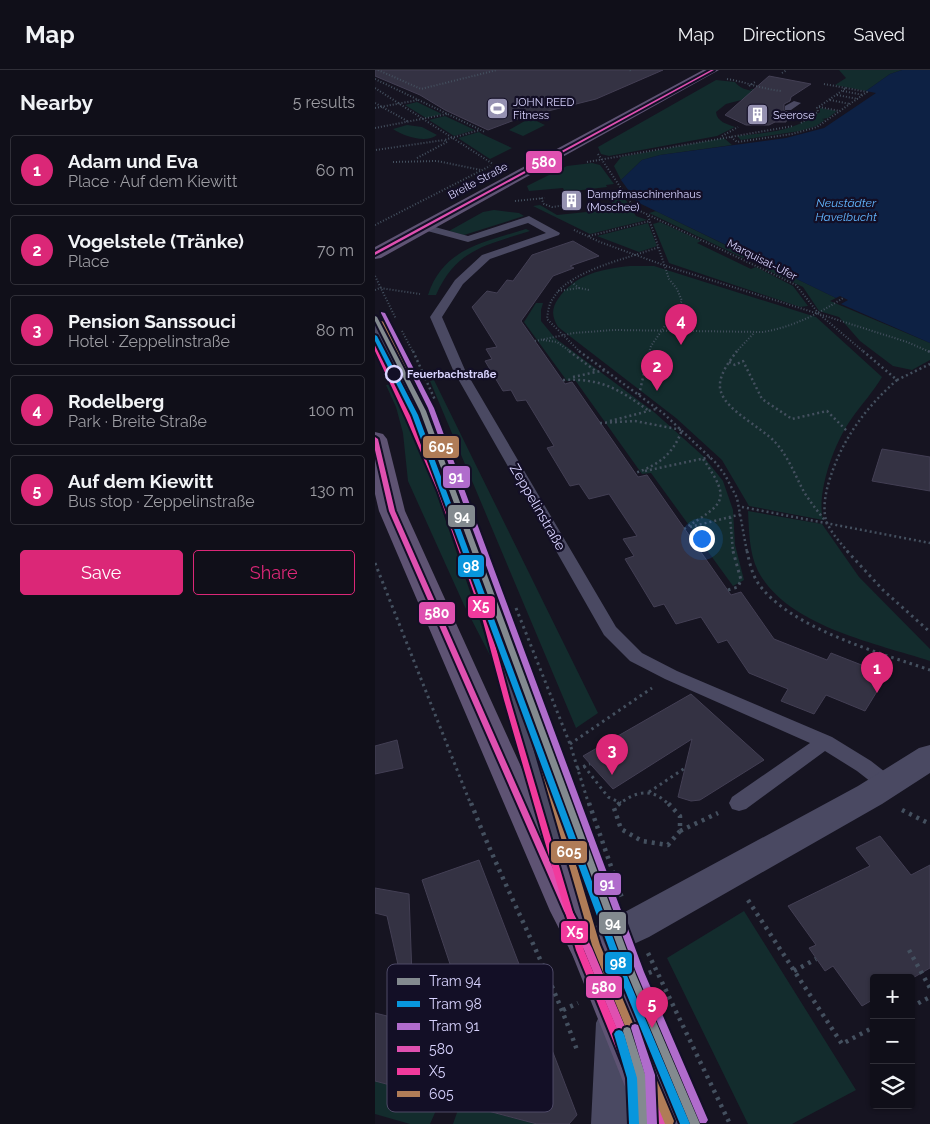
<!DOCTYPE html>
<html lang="en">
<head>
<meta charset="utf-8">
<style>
  body { margin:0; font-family:Raleway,sans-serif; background:#191822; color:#f1f3f6 }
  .controls { position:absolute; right:15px; bottom:15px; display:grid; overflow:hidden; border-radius:5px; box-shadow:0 1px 4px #0004 }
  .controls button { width:45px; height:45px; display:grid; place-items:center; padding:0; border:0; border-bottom:1px solid #302f38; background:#100f19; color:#f1f3f6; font:25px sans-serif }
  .you { position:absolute; left:326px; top:468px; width:18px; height:18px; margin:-12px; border:4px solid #fff; border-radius:50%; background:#1a73e8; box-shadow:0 0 0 8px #1a73e833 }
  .badge { display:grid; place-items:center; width:32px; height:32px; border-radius:50%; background:#db2777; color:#fff; font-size:16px; font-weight:700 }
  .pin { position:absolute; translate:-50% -41px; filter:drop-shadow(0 1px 2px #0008) }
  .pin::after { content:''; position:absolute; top:26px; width:18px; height:15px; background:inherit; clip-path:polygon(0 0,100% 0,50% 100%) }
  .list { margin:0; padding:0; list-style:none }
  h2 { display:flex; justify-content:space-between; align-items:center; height:65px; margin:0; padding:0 20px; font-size:21px }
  h2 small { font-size:16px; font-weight:400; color:#9c9ca2 }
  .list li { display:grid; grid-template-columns:32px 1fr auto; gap:15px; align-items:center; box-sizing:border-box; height:70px; margin:0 10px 10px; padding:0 10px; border:1px solid #302f38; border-radius:5px }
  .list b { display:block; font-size:19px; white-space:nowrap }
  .list p { margin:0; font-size:16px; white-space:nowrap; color:#9c9ca2 }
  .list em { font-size:16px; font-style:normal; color:#9c9ca2 }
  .actions { display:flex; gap:10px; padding:15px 20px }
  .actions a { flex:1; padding:11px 0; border:1px solid #db2777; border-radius:5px; text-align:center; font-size:18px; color:#db2777 }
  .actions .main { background:#db2777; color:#fff }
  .icon { flex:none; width:28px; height:28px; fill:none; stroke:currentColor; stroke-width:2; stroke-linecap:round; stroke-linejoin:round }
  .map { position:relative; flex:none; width:555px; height:1054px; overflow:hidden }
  header { display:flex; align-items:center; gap:30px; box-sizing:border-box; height:70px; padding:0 25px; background:#100f19; border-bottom:1px solid #302f38 }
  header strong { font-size:24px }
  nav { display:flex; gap:28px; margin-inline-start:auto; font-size:18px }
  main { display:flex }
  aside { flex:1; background:#100f19 }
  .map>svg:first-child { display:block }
  .green { fill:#132c2d }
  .water { fill:#0d2144 }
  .building { fill:#343243; stroke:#433f54 }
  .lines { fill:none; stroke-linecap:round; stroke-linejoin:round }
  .path-far3 { stroke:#44505f; stroke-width:2; stroke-dasharray:1 2; stroke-linecap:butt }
  .path-far2 { stroke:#44505f; stroke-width:2.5; stroke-dasharray:2 3; stroke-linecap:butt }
  .path-far1 { stroke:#44505f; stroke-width:3; stroke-dasharray:2.5 4; stroke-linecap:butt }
  .path { stroke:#44505f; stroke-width:4.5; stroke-dasharray:3 5; stroke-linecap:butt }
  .lane { fill:#4a4962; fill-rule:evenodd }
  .street { fill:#4a4962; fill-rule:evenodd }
  .primary { fill:#5e5373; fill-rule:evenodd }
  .tram { stroke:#43596b; stroke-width:1 }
  .bus-1-casing { stroke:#130f26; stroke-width:4 }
  .bus-2-casing { stroke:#130f26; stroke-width:4 }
  .bus-3-casing { stroke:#130f26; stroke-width:4 }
  .bus-1 { fill:#df50b0; fill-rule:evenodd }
  .bus-2 { fill:#f13a9d; fill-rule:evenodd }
  .bus-3 { fill:#b07c57; fill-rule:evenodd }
  .tram-1-casing { stroke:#130f26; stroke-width:4 }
  .tram-2-casing { stroke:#130f26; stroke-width:4 }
  .tram-3-casing { stroke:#130f26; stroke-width:4 }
  .tram-1 { fill:#838a8f; fill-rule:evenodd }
  .tram-2 { fill:#0896dd; fill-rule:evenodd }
  .tram-3 { fill:#b06ccc; fill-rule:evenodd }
  .stop-dot { fill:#130f26; stroke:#d9d4ff; stroke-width:2.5 }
  .labels { text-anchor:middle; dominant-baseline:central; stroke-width:4.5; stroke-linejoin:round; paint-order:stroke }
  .far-poi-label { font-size:11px; fill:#d9d4ff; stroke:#130f26; text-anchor:start }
  .far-street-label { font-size:11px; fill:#d9d4ff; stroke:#130f26 }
  .far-stop-label { font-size:11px; font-weight:bold; fill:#d9d4ff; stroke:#130f26; text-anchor:start }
  .far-water-label { font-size:12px; font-style:italic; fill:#62b6ff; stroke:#130f26 }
  .street-label { font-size:14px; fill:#d9d4ff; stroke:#130f26 }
  .key { fill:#130f26; stroke:#4e4a67; stroke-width:1 }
  .key-label { font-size:14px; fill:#d9d4ff }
  .line-badge { stroke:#130f26; stroke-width:2 }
  .badge-label { font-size:14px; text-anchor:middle; font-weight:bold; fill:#fff }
</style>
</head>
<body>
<header>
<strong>Map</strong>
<nav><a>Map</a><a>Directions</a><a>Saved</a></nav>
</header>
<main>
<aside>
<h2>Nearby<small>5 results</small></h2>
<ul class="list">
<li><span class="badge">1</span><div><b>Adam und Eva</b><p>Place · Auf dem Kiewitt</p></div><em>60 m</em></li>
<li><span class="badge">2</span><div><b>Vogelstele (Tränke)</b><p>Place</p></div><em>70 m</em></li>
<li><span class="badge">3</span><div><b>Pension Sanssouci</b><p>Hotel · Zeppelinstraße</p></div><em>80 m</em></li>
<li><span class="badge">4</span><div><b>Rodelberg</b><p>Park · Breite Straße</p></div><em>100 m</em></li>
<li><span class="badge">5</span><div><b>Auf dem Kiewitt</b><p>Bus stop · Zeppelinstraße</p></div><em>130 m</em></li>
</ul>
<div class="actions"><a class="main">Save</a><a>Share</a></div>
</aside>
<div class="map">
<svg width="555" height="1054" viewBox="0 0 555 1054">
  <rect width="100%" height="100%" fill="#161421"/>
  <path class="green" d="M 464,0 L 527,0 L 515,4 L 491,21 L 460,15 L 471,8 Z
    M 341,10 L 360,12 C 364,18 372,20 378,21 L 375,19 L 386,19 L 370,29 L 351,34 L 341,42 C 342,52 352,54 360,57 L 342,66 L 234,86 L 226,84 L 223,77 Z
    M 42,32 L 67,44 L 51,48 L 30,35 Z
    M 445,38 L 462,41 L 453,48 L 447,49 L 450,50 L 441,56 L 425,61 L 366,70 L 362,66 C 392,63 420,61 445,42 Z
    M 70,46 L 100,60 L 79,66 L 54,50 Z
    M 155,48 L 170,55 L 148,66 L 134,60 Z
    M 32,55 L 47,57 L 62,65 C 51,74 28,66 18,59 Z
    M 104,62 L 107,64 L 137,78 L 115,89 L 83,68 Z
    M 349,68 L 357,75 L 285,85 L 267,90 L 246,110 L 239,96 L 246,87 Z
    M 217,93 L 225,95 L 239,114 L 231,115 L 232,117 L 190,122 L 188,118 L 154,121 L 152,116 L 192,96 Z
    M 249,127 L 261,146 L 272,150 L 215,164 L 158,136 L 165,135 L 182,145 L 241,139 L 235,129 Z
    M 119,140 L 144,143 L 149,146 L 89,165 L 74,161 L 108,142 Z
    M 281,141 L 373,186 L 368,188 L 274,143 Z
    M 285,152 L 326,171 L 322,173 L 376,199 L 381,197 L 418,216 L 433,236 L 425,237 L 294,193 L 278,154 Z
    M 273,153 L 282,176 L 264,182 L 222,166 Z
    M 151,159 L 155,161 C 112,175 81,179 61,225 L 53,225 C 68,178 110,172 151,159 Z
    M 255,196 L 279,196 L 441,247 L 507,307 C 498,322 487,334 477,348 C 460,371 441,422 448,450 L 374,436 L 347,390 L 301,348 L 183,257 C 177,247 176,239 183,229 C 200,204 227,199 255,196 Z
    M 395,196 L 461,228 L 455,231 L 555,273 L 555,290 L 537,300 L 518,296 L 485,271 L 464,247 L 444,241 L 428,217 L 390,199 Z
    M 161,233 L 168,233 L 166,240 L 166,251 L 180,268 L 279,342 L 328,386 L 348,411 L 358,440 L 360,475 L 369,510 L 358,516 L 276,403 L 267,404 L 200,310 L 192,311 L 149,252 Z
    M 59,310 L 223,643 L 201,658 L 55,311 Z
    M 18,314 L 44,372 L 120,595 L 89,535 L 33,411 L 28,363 L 21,337 L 11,315 Z
    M 373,441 L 447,454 L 484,507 L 555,579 L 555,591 C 500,573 412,556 383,501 C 374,483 374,460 373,441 Z
    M 369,841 L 481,1020 L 417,1054 L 373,1054 L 292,888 Z
    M 0,1011 L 66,1029 L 55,1054 L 35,1054 L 0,1044 Z
    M 85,1034 L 162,1054 L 78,1054 Z"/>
  <path class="water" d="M 527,0 L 555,0 L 555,273 L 466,234 L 473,230 L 465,226 L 461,228 L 262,132 L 246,110 L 267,90 L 285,85 L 411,68 L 449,58 L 501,23 L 491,21 L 515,4 Z"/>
  <path class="building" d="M 0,0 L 288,0 L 221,29 L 145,48 L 113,60 L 70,40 L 45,25 L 0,6 Z
    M 394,6 L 436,14 L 416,27 L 415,31 L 409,34 L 409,41 L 413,42 L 411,52 L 400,52 L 394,55 L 371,55 L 350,45 Z
    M 198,171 L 224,186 L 195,196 L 199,198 L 178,206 L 146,251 L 190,314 L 197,312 L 263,407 L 272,405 L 356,525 L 366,522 L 399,569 L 452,590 L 456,583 L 512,605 L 490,641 L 451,625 L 439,644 L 406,631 L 413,619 L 374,603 L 352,570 L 343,573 L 326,547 L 301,554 L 289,534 L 279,537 L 250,489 L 259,486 L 248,469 L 262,466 L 234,424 L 214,429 L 204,414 L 195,416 L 172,378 L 179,376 L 151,330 L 142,331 L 136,320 L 128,321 L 110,291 L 117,289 L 111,279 L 122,277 L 97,237 L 112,221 L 122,223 L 132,210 L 138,211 L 157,185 Z
    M 507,379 L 555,387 L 555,421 L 497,411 Z
    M 316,624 L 389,690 L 325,730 L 316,731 L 303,727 L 317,669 L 238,719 L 208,686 Z
    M 22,670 L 28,698 L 0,704 L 0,676 Z
    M 505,766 L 536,805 L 555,795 L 555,898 L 536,909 L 499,908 L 499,929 L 487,936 L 458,896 L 450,901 L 434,878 L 441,875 L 413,836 L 495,796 L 481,778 Z
    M 104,790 L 202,1045 L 194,1054 L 162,1054 L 0,1011 L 0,943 L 20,948 L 20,942 L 87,930 L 47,810 Z
    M 0,818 L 34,824 L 37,906 L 26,908 L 12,846 L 0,843 Z"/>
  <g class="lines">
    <path class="path-far3" d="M 3,0 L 46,19 L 122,0
      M 255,0 L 257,2
      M 407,3 L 412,0
      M 0,9 L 110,62
      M 352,9 C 371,12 387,19 406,21
      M 374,16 L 380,12
      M 0,18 L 118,94
      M 468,21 L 488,25
      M 462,25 L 483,29
      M 455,30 L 475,34
      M 0,33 L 34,52
      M 444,37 L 465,41
      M 0,38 L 43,30
      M 426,53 L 443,42 L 442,38 L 471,18 L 449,14
      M 0,58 L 72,44
      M 347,66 L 363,57
      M 356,67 L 362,72 L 417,64 L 442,57 L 492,22 L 471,18
      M 1,80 L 69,70
      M 223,84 L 256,133 L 265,141 L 421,215 L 444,244 L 532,272 L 555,282
      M 42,88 L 72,72 L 69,70 L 105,60
      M 18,92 L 62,91 L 106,100
      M 212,92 L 418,56
      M 166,128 L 169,134 L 177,137 L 192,135
      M 140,131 L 170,128
      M 273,146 L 294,209 L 302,219 L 307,231 L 276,276 L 274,282
      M 0,155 L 115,96
      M 199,160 L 225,172 L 291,196 L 444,244 L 489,282
      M 214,166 L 275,151
      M 0,206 L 21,249
      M 204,218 L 214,220
      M 0,220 L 5,218 L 45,224
      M 183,221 L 204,218 L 195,211
      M 27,261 L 38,282
      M 168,270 L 182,272 L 196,282
      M 160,271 L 199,263 L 239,260 L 388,262 C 418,257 443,244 468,228
      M 205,282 L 172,249 C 173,241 174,233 179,227 C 195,200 255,188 284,177
      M 361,282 L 379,263"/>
    <path class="path-far2" d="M 38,281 L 60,330
      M 194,281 L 222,302
      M 204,281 L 288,343 L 341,393 L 350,405 L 362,428 L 372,482
      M 362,281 C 354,292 341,308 346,322 C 352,341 386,357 400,372 C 413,386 420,405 429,422 C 436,433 444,443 452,453
      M 553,281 L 555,282
      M 354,292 L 360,295 L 368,291 L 387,329 L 417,349 L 452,341 L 473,362
      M 50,306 L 63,303
      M 198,307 L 230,300
      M 188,310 C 226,308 244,319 274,341
      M 522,310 L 555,294
      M 264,325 L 274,281
      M 235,351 L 281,339
      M 225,353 L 260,351 L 307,360 C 298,384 284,395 260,403
      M 270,401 L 335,387
      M 367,437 L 555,473
      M 355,447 L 358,482
      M 315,457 L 367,444
      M 309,459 C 348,433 358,432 328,389
      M 473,482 C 465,472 455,462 451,450 C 448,439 450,426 453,415 C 465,372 489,339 522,310 L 488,281"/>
    <path class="path-far1" d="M 372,481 C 374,491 377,504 383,513 C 414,558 505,583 555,600
      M 472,481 L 508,520 L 555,562
      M 0,493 L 96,735
      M 353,520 L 363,517 L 366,510 L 358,481
      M 141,538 L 195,674 L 214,735
      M 195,674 L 277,618
      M 209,696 L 233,727 L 246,733
      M 202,699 L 215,694
      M 274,722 L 310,698
      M 243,735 C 260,721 278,717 294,735"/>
    <path class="path" d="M 96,733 C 129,818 173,897 203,983
      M 214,733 L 247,828
      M 245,733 L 239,738 L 246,759 L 267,771 L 293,775 L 305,761 L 305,746 L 293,733
      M 527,740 L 555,754
      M 305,761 L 343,743
      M 373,830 L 467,974 L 499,957
      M 534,880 L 555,918
      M 273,883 L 355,1054
      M 419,901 L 441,889
      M 259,909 L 281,900
      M 536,937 L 555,927
      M 188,940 L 203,933"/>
    <path class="lane" d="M 419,31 L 426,33 L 416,40 L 410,40 L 410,36 Z
      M 154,146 L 185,163 L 184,165 L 115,189 L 88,214 L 67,247 L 90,300 L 241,557 L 267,583 L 302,601 L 457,667 L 496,691 L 519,709 L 522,714 L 519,719 L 512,722 L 505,719 L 482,701 L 450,681 L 371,739 L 364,741 L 357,739 L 354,733 L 357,727 L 435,673 L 290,609 L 255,591 L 229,565 L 78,300 L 55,247 L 80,210 L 107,185 L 171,163 L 153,153 L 93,172 L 45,159 L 45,155 L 49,154 L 93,166 Z
      M 0,252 L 6,256 C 32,310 58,363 81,418 C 131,542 164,674 201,802 L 198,808 L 191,811 L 184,808 L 181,802 L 109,541 L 67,419 L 36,346 L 0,269 Z"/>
    <path class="street" d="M 555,675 L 555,703 L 507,734 L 274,867 L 213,895 L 200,890 L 194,878 L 200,866 L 248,843 L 483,716 L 544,678 Z
      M 241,934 L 255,940 L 261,953 L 258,1054 L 216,1054 L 221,953 L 227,940 Z"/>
    <path class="primary" d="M 328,0 L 344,0 L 6,188 L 0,189 L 0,177 Z
      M 0,362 L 8,364 L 12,369 L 30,441 L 207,831 L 232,878 L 307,1054 L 265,1054 L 197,884 L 175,841 L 4,441 L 0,424 Z"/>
    <path class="tram" d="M 83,434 L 100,517"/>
    <defs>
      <path id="bus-1" d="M 336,0 L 339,0 L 0,185 L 0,182 Z
        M 0,367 L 3,369 L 20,441 L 196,839 L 217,878 L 291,1054 L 281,1054 L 209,880 L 189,841 L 14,441 L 0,380 Z"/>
      <path id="bus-2" d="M 0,275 L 2,276 L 38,350 L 69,422 L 112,544 L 135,630 L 209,880 L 282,1054 L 272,1054 L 201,880 L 129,630 L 106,544 L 63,422 L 32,350 L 0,281 Z"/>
      <path id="bus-3" d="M 6,251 L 10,252 L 54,342 L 85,416 L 128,539 L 151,626 L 225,875 L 299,1051 L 298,1054 L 290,1054 L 217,875 L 145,626 L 122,539 L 79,416 L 48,342 L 6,252 Z"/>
    </defs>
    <use href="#bus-1" class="bus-1-casing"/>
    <use href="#bus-2" class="bus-2-casing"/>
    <use href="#bus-3" class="bus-3-casing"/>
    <use href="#bus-1" class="bus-1"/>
    <use href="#bus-2" class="bus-2"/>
    <use href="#bus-3" class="bus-3"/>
    <defs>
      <path id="tram-1" d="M 0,246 L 2,247 L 51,341 L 261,905 L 325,1054 L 315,1054 L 253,905 L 45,341 L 0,251 Z
        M 252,957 L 255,958 L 256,961 L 271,1007 L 273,1054 L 263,1054 L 261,1007 L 248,961 L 249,958 Z"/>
      <path id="tram-2" d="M 0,265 L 2,266 L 43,345 L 253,908 L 315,1054 L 305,1054 L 245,908 L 37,345 L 0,271 Z
        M 244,960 L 247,961 L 249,964 L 262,1008 L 264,1054 L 254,1054 L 252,1008 L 239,964 L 241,961 Z"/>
      <path id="tram-3" d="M 6,242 L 10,243 L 59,338 L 269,902 L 333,1050 L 331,1053 L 325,1053 L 261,902 L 53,338 L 6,243 Z
        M 260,954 L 263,955 L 264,958 L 280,1005 L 282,1054 L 272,1054 L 270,1005 L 256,958 L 257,955 Z"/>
    </defs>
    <use href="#tram-1" class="tram-1-casing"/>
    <use href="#tram-2" class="tram-2-casing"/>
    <use href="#tram-3" class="tram-3-casing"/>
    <use href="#tram-1" class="tram-1"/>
    <use href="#tram-2" class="tram-2"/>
    <use href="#tram-3" class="tram-3"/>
  </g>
  <defs>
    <symbol id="stadium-square" viewBox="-11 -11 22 22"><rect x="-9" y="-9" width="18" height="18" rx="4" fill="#9591b1" stroke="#130f26"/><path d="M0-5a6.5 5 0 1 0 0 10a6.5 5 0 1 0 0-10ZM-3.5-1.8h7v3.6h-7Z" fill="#fff"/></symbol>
    <symbol id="building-square" viewBox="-11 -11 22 22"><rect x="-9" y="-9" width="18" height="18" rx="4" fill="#9591b1" stroke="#130f26"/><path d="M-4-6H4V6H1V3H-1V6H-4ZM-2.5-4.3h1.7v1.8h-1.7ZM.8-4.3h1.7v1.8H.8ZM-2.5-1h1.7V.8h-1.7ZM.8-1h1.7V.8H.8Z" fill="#fff"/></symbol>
  </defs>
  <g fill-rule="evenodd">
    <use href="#stadium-square" x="110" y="26" width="25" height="25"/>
    <use href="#building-square" x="370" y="32" width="25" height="25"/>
    <use href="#building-square" x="184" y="118" width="25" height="25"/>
  </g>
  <circle class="stop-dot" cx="19" cy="304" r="8"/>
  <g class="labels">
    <g class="far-poi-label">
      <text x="138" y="32">JOHN REED<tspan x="138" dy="13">Fitness</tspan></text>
      <text x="398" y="45">Seerose</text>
      <text x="212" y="124">Dampfmaschinenhaus<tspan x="212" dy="13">(Moschee)</tspan></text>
    </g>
    <g class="far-street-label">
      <text transform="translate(103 111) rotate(-28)">Breite Straße</text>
      <text transform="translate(387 190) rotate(27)">Marquisat-Ufer</text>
    </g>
    <g class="far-stop-label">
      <text x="32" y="304">Feuerbachstraße</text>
    </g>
    <g class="far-water-label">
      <text x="471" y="133">Neustädter<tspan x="471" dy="14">Havelbucht</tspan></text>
    </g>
    <g class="street-label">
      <text transform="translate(163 437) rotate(60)">Zeppelinstraße</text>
    </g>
  </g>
  <rect x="12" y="894" width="166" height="148" rx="8" class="key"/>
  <rect x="22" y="908" width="23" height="7" fill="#838a8f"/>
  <rect x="22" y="931" width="23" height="6" fill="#0896dd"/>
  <rect x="22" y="953" width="23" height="7" fill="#b06ccc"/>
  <rect x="22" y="976" width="23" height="6" fill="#df50b0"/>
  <rect x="22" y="998" width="23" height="7" fill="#f13a9d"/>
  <rect x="22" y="1021" width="23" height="6" fill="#b07c57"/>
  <g class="key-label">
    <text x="54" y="916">Tram 94</text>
    <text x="54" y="939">Tram 98</text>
    <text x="54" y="961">Tram 91</text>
    <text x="54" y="984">580</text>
    <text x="54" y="1006">X5</text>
    <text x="54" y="1029">605</text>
  </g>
  <g class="line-badge">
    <rect x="150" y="80" width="38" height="24" rx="5" fill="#df50b0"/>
    <rect x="47" y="365" width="38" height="24" rx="5" fill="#b07c57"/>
    <rect x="67" y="395" width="29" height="24" rx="5" fill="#b06ccc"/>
    <rect x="72" y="434" width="29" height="24" rx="5" fill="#838a8f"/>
    <rect x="82" y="484" width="28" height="24" rx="5" fill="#0896dd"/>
    <rect x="92" y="525" width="29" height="24" rx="5" fill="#f13a9d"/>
    <rect x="43" y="531" width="38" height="24" rx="5" fill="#df50b0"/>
    <rect x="175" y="770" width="38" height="24" rx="5" fill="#b07c57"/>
    <rect x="218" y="802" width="29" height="24" rx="5" fill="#b06ccc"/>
    <rect x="223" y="841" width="29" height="24" rx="5" fill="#838a8f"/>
    <rect x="185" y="850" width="29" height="24" rx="5" fill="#f13a9d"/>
    <rect x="229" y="881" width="29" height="24" rx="5" fill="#0896dd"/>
    <rect x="210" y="905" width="38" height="24" rx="5" fill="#df50b0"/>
  </g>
  <g class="badge-label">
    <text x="169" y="97">580</text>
    <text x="66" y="382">605</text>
    <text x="81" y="412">91</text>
    <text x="87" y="451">94</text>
    <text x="96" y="501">98</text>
    <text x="106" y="541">X5</text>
    <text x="62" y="548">580</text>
    <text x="194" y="787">605</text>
    <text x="232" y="819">91</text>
    <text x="238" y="858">94</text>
    <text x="200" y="867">X5</text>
    <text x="243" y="898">98</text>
    <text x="229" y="922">580</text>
  </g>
</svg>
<div class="controls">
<button>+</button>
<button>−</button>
<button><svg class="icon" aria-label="layers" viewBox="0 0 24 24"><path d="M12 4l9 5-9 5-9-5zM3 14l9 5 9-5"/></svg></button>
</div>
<div class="you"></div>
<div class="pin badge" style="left:502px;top:623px">1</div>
<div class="pin badge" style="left:282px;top:321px">2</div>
<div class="pin badge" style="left:237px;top:705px">3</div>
<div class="pin badge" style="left:306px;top:275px">4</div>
<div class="pin badge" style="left:277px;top:958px">5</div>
</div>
</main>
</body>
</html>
